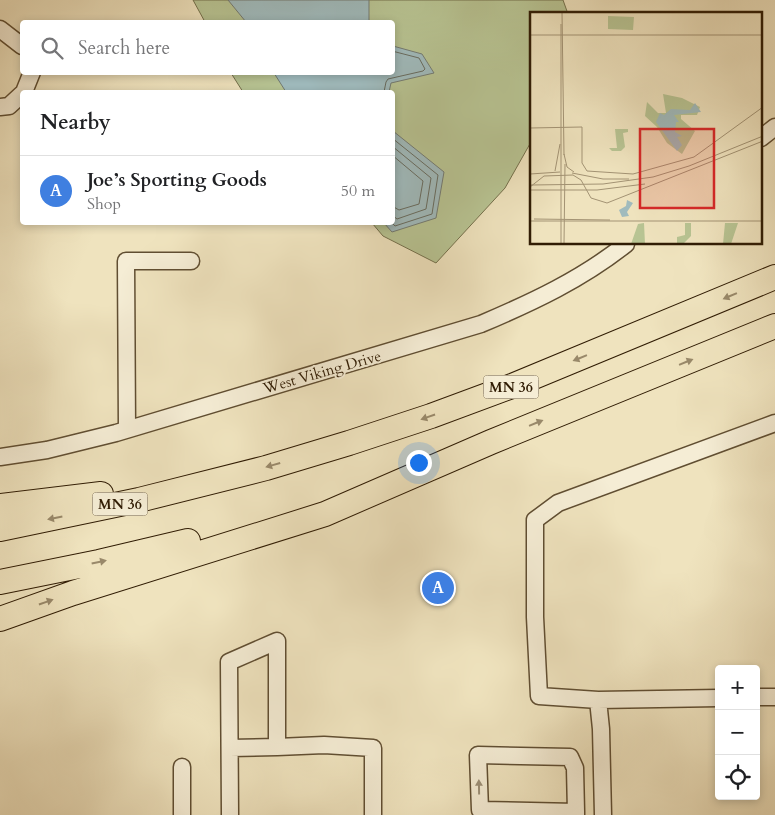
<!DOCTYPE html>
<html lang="en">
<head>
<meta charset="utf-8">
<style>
  body { margin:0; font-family:Cardo,serif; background:#f2f2f2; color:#202124 }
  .controls { position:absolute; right:15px; bottom:15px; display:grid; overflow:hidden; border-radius:5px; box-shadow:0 2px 8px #0003 }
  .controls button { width:45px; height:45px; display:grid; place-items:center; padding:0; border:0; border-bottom:1px solid #e0e0e0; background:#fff; color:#202124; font:25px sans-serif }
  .you { position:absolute; left:418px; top:462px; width:18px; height:18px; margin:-12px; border:4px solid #fff; border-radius:50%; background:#1a73e8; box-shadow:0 0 0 8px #1a73e833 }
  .badge { display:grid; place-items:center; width:32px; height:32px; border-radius:50%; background:#0f766e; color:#fff; font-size:16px; font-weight:700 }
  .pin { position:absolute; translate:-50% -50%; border:2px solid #fff; box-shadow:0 1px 5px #0006 }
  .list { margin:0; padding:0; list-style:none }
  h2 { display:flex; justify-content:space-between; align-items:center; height:65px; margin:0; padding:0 20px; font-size:21px }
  h2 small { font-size:16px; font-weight:400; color:#757577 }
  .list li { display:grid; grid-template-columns:32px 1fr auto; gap:15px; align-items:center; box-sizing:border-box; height:70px; padding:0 20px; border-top:1px solid #e0e0e0 }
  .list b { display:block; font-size:19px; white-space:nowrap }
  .list p { margin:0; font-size:16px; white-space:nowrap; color:#757577 }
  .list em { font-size:16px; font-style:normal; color:#757577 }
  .icon { flex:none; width:28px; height:28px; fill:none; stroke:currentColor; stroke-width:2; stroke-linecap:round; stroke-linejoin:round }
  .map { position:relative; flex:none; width:775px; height:815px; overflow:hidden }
  .search { position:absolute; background:#fff; box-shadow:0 2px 8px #0003; left:20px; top:20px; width:375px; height:55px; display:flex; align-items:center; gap:12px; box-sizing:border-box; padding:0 18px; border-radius:5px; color:#757577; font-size:19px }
  .panel { position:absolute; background:#fff; box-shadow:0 2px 8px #0003; left:20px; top:90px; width:375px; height:135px; border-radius:5px }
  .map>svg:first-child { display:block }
  .green { fill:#b8c493; stroke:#74704c }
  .water { fill:#a0bbbd; stroke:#737b73 }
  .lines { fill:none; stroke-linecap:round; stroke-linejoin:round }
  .shore { stroke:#686c60; stroke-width:1 }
  .minor-casing { stroke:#604e32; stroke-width:19 }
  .highway-casing { stroke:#301c04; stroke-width:26 }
  .minor { stroke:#f5edd5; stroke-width:16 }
  .highway { stroke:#efe3be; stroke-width:24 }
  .oneway { fill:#99896a }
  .oneway2 { fill:#9c8f77 }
  .labels { text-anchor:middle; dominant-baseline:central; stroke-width:4; stroke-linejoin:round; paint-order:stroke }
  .shield { fill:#f5edd5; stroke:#6b5b43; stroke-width:1 }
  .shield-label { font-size:14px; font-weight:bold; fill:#301c04 }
  .street-label { font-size:15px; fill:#301c04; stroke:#f5edd5 }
  .inset-road { fill:none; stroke:#a39374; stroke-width:1 }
  .view { fill:#d62828; fill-opacity:0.15; stroke:#d62828; stroke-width:2.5 }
  .inset-edge { fill:none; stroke:#301c04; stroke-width:2.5 }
</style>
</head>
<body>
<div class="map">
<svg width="775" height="815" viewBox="0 0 775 815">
  <rect width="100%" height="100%" fill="#efe3be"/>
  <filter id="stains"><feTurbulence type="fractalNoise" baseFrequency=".004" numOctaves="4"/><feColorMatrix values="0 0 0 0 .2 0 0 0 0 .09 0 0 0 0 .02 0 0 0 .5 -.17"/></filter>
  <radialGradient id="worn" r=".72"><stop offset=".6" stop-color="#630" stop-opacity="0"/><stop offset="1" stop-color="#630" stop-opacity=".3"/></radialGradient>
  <path class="green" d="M 193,0 L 563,0 L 568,14 L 531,14 L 531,142 L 505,188 L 436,263 L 383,236 L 372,223 L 392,222 L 392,92 L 243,92 L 231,73 L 392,72 L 392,22 L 205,22 Z"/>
  <path class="water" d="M 228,0 L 369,0 L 369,22 L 246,22 Z
    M 393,46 L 422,54 L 434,73 L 391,83 L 389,92 L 286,92 L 274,73 L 392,72 Z
    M 393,131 L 444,172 L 436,218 L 392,232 L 384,223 L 392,222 Z"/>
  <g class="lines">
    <path class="shore" d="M 384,92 L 386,82 L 388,79 L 423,71 L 425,69 L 419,58 L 392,51
      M 392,146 L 431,178 L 426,209 L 397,219 L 392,215
      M 392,155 L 423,181 L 419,204 L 399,210 L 392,206
      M 391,222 L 395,226 L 432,214 L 438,175 L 392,138"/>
    <defs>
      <path id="minor" d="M 0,29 L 22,46
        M 24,92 L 32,72
        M 0,107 L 9,106 L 22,94
        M 761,138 L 775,127
        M 127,429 L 126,261 L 191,261
        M 0,457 L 47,450 L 116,433 L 481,324 C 533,302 582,279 626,244
        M 756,697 L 775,697
        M 598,700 L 539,696 L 535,617 L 535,520 L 558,503 L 775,423
        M 230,748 L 277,747
        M 576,812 L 480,810 L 478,755 L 570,757 L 575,768 L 576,812 L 576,815
        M 182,815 L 182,767
        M 230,815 L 229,662 L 277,641 L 277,747 L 324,745 L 373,748 L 373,815
        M 603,815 L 601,729 L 598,700 L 719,698"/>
      <path id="highway" d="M 0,506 L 101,494
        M 0,529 L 139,500 L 266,468 L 349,443 L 431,416 L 512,386 L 775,277
        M 0,582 L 99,562 L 188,541
        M 0,619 L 73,593 L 325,514 L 491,442 L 775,326"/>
    </defs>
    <use href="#minor" class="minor-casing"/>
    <use href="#highway" class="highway-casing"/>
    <use href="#minor" class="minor"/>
    <use href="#highway" class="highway"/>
  </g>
  <defs><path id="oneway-solid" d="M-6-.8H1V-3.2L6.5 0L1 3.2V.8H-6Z" transform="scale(1.25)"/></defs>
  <g class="oneway">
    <use href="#oneway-solid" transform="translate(730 296) rotate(157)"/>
    <use href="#oneway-solid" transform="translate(580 358) rotate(158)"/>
    <use href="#oneway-solid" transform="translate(686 362) rotate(-22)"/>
    <use href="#oneway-solid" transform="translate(428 417) rotate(161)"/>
    <use href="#oneway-solid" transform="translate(536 423) rotate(-22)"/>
    <use href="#oneway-solid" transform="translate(273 465) rotate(164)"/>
    <use href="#oneway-solid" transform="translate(55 518) rotate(169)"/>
    <use href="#oneway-solid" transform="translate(99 562) rotate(-12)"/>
    <use href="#oneway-solid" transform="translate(46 602) rotate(-19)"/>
  </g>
  <use class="oneway2" href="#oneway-solid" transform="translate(479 787) rotate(-91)"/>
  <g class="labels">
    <g class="shield">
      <rect x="483.5" y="375.5" width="55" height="23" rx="4"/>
      <rect x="92.5" y="492.5" width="55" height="23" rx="4"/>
    </g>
    <g class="shield-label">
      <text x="511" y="387">MN 36</text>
      <text x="120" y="504">MN 36</text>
    </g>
    <g class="street-label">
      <text transform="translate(322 372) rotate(-16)">West Viking Drive</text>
    </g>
  </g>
  <g transform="translate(530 12)">
    <rect width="232" height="232" fill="#efe3be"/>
    <path d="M 78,4 L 104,5 L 103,18 L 78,17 ZM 133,82 L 152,86 L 170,95 L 167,103 L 151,103 L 151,107 L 165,119 L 152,142 L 137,131 L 127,115 L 115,104 L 117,90 L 128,101 L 136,101 ZM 85,117 L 98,117 L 98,120 L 93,121 L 95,135 L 91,139 L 82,139 L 79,136 L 87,136 ZM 114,211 L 115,232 L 101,232 L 108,212 ZM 155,211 L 161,211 L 161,224 L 154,231 L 147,231 L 147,225 L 155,223 ZM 195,211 L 208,211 L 201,232 L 193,232 Z" fill="#b8c493"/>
    <path d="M 165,91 L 171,100 L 144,103 L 149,110 L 146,110 L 145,120 L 152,124 L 147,125 L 152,133 L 147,139 L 126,110 L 130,101 L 134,103 L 141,97 L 160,98 ZM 97,188 L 103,191 L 97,200 L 99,204 L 92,205 L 89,198 L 96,194 Z" fill="#a0bbbd"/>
    <path class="inset-road" d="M 32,0 L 34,143M 31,12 L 31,232M 0,23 L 233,23M 0,116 L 52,115 L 52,151 L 57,159 L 103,162 L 164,145 L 233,95M 34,142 L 37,155 L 44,160M 25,159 L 30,132M 42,161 L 73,167 L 99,167M 0,162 L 30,160M 1,173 L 73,172 L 123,165 L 159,154 L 233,124M 0,175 L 14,164 L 43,163 L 51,168 L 61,186 L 77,191 L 233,129M 0,178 L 67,178 L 115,172M 4,207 L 80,208M 0,209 L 233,209M 34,232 L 35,152"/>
    <path class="view" d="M 110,117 L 184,117 L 184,196 L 110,196 Z"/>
    <rect width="232" height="232" class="inset-edge"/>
  </g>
  <rect width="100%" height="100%" filter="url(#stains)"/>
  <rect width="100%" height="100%" fill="url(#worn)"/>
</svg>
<div class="controls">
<button>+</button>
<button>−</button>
<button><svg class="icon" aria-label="locate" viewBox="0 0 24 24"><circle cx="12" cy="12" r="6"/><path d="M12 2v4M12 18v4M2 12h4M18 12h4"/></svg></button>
</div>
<div class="you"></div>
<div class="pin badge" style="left:438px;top:588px;background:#3f7fe0">A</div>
<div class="search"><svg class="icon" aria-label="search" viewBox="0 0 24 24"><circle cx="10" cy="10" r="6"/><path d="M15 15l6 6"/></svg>Search here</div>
<section class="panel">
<h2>Nearby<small></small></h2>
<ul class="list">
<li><span class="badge" style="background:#3f7fe0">A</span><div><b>Joe’s Sporting Goods</b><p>Shop</p></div><em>50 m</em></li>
</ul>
</section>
</div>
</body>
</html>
